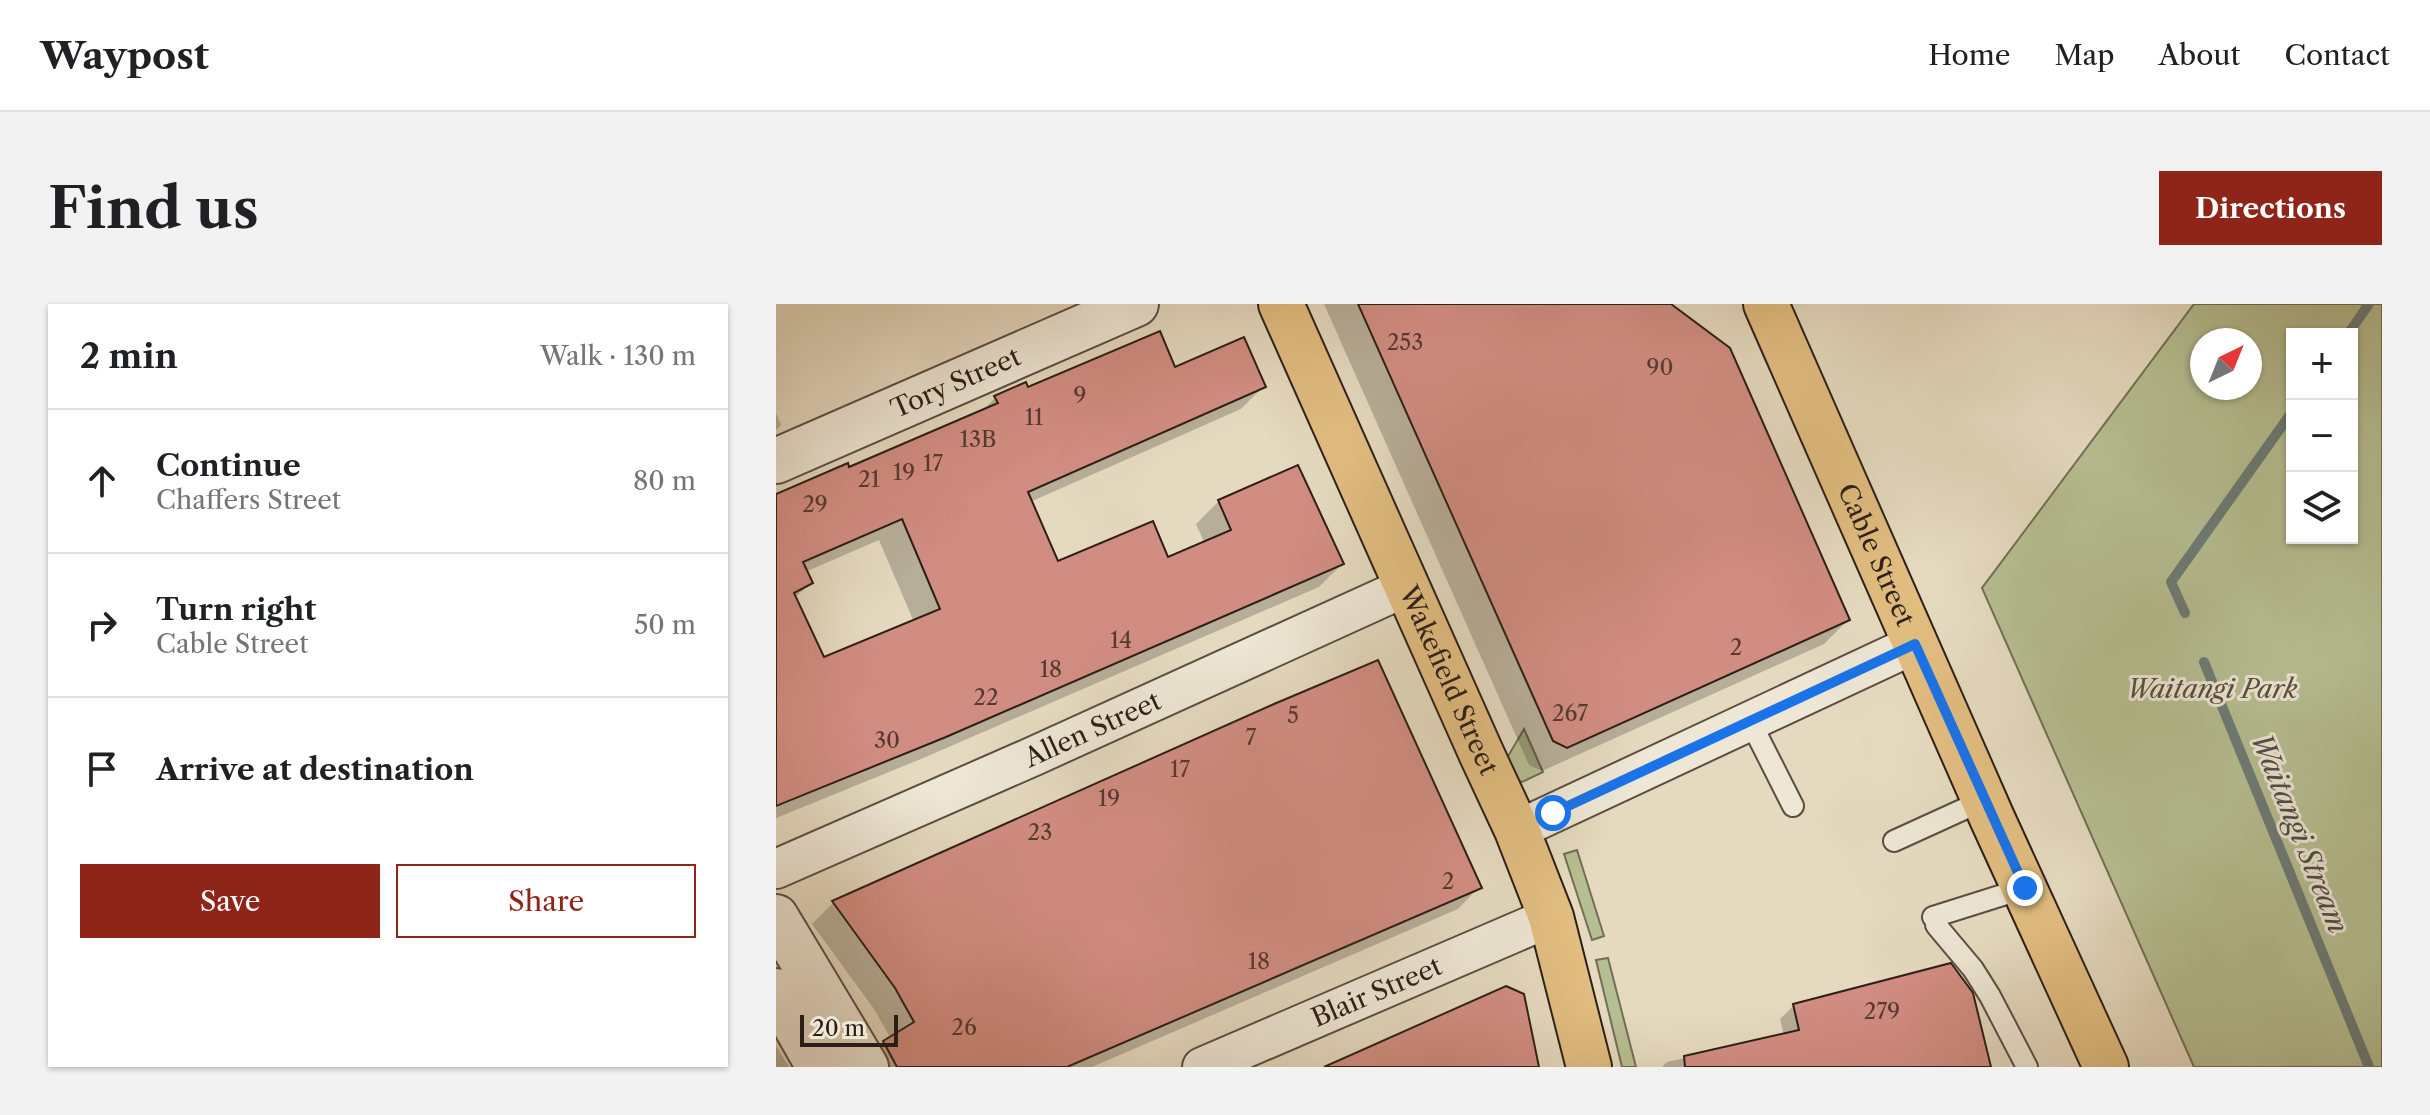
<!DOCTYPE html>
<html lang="en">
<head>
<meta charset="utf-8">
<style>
  body { margin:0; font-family:"Libre Caslon Text",serif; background:#f2f2f2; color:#202124 }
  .controls { position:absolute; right:24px; top:24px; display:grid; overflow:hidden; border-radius:0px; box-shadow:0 2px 6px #0004 }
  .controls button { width:72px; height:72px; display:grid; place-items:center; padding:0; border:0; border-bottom:2px solid #e0e0e0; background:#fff; color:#202124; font:40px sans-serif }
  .compass { position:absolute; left:1414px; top:24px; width:72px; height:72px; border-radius:50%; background:#fff; box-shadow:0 2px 6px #0004; rotate:43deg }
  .scale { position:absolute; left:24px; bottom:20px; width:98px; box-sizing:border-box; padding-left:8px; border:4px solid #2c1f18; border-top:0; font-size:22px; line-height:28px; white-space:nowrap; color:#2c1f18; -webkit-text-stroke:6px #eee7d6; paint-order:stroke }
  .stop { position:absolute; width:24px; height:24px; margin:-18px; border:6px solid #1a73e8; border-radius:50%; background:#fff }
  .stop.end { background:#1a73e8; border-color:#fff; box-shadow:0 2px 8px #0008 }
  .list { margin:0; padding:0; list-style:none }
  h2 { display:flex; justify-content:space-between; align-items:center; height:104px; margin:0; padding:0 32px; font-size:34px }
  h2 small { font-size:26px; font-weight:400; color:#757577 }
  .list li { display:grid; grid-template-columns:52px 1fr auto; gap:24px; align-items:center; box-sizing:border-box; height:144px; padding:0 32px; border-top:2px solid #e0e0e0 }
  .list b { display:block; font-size:30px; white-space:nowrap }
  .list p { margin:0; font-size:26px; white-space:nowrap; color:#757577 }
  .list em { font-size:26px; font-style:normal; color:#757577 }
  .actions { display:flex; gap:16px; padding:24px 32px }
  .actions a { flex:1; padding:18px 0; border:2px solid #8f2418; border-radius:0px; text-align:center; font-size:28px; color:#8f2418 }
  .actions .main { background:#8f2418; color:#fff }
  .icon { flex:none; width:44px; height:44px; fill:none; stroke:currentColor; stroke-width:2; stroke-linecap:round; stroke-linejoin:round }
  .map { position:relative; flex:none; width:1606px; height:763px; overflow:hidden; border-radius:0px }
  header { display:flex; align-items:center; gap:48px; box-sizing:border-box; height:112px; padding:0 40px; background:#fff; border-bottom:2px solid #e0e0e0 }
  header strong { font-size:38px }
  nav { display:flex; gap:44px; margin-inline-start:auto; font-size:28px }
  .intro { display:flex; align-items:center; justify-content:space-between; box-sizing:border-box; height:192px; padding:0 48px }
  h1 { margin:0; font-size:56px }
  .button { padding:20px 36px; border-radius:0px; background:#8f2418; color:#fff; font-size:28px; font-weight:700 }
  main { display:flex; gap:48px; padding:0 48px }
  aside { flex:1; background:#fff; border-radius:0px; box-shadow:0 2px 6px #0004 }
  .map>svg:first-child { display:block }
  .green { fill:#b6bf92; stroke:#716f55; stroke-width:2; fill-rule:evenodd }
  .shadow { fill:#0003; fill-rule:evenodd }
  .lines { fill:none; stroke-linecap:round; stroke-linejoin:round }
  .stream { stroke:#6c7c76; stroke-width:10 }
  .building { fill:#d28d82; stroke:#2c1f18; stroke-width:2; fill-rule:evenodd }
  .service-casing { stroke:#5a4e42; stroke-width:24 }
  .minor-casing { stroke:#5a4e42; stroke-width:42 }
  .tertiary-casing { stroke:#5a4e42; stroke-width:48 }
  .primary-casing { stroke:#2c1f18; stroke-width:48 }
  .service { stroke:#eee7d6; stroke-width:20 }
  .minor { stroke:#eee7d6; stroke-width:38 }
  .tertiary { stroke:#eee7d6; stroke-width:44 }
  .primary { stroke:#e2bd80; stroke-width:44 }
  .route { stroke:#1a73e8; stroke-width:10 }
  .labels { text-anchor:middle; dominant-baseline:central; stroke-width:6; stroke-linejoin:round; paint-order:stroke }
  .number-label { font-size:22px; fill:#563a32 }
  .street-label { font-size:26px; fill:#2c1f18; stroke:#eee7d6 }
  .park-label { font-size:26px; font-style:italic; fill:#554f3d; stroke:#eee7d6 }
  .water-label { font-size:28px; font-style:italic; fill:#4c4e47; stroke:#eee7d6 }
</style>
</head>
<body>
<header>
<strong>Waypost</strong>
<nav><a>Home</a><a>Map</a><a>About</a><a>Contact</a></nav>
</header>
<div class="intro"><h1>Find us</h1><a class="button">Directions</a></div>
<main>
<aside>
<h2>2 min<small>Walk · 130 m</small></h2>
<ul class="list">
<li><svg class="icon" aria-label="ahead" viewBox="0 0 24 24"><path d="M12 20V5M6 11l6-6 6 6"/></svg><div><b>Continue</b><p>Chaffers Street</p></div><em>80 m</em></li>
<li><svg class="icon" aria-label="right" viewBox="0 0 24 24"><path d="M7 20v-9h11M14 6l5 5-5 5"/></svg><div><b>Turn right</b><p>Cable Street</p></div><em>50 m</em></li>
<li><svg class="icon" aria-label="arrive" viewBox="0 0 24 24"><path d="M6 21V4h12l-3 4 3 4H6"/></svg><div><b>Arrive at destination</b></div></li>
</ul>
<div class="actions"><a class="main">Save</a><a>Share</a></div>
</aside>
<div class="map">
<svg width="1606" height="763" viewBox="0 0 1606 763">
  <rect width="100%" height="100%" fill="#e5dac0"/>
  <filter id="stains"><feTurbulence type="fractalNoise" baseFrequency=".0025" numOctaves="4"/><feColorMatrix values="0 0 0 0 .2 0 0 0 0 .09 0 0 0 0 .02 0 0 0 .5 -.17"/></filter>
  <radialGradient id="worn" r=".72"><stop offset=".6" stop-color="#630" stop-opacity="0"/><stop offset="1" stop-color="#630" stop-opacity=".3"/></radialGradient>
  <path class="green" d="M 1418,0 L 1606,0 L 1606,763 L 1418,763 L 1206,284 ZM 1516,30 L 1576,30 L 1576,234 L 1516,234 ZM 1426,36 L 1474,36 L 1474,84 L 1426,84 Z
    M 748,425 L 767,468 L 746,478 L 741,476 L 731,454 Z
    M 801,546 L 828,632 L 816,636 L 788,550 Z
    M 832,654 L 860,763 L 846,763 L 820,656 Z"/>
  <path class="shadow" d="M 548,0 L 892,0 L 1072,316 L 1048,340 L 766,467 L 753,461 Z
    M 398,65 L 487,83 L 465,105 L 254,198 L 281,260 L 391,256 L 429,240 L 420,220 L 443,197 L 566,260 L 543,283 L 145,455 L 0,514 L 0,192 L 72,166 L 205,108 L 219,94 L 251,85 ZM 103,236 L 138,318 L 47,355 L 18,295 L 34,279 L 29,268 Z
    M 0,109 L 5,121 L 0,126 Z
    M 499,401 L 703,583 L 682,605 L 316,763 L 88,763 L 87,760 L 115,735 L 98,705 L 36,620 L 57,599 Z
    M 1018,701 L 1213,763 L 886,763 L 891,758 L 1008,732 L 1004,715 Z
    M 0,742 L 13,763 L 0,763 Z"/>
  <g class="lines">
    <path class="stream" d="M 1572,30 L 1593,0
      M 1409,309 L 1395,278 L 1516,108
      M 1428,358 L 1593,763"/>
  </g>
  <path class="building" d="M 582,0 L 895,0 L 954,44 L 1074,316 L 791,444 L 777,437 Z
    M 384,27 L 399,63 L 468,33 L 490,83 L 252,188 L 282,257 L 377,217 L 392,253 L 455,226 L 442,196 L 522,161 L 568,260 L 170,433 L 0,502 L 0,190 L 72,159 L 73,163 L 222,99 L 218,92 L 250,78 L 252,83 ZM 126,215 L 164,305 L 48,353 L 18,289 L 37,279 L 27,258 Z
    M 602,356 L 706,584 L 291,763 L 121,763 L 107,737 L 138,718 L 119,684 L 56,597 L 498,400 Z
    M 1175,659 L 1197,689 L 1215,763 L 909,763 L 908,752 L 1023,726 L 1017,700 Z
    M 730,682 L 748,690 L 763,763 L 548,763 Z"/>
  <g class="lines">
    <defs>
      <path id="service" d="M 974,417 L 1017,502
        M 1118,537 L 1208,496
        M 1157,613 L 1249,584
        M 1160,621 L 1197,665 L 1214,692 L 1251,763"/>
      <g id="minor">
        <path d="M 741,526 L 1139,340"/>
        <path id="s1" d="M 0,565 L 258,452 L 630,283"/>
        <path id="s2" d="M 426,763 L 775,613"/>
      </g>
      <g id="tertiary">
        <path id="s3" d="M 0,157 L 360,0"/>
        <path d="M 0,613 L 90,763"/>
        <path d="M 0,687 L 43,763"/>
      </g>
      <g id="primary">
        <path id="s4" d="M 505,0 L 706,451 L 741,526 L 775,613 L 813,763"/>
        <path id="s5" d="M 990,0 L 1216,514 L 1330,763"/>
      </g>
    </defs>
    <use href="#service" class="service-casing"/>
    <use href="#minor" class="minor-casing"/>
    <use href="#tertiary" class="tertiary-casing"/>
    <use href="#primary" class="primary-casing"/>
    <use href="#service" class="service"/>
    <use href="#minor" class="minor"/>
    <use href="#tertiary" class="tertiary"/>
    <use href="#primary" class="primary"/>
  </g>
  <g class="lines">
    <path class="route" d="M 777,509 L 1139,340 L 1249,584"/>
  </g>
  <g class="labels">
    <g class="number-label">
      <text x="629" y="38">253</text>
      <text x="884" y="63">90</text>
      <text x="304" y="91">9</text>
      <text x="258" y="113">11</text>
      <text x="202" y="135">13B</text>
      <text x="157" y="159">17</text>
      <text x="128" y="168">19</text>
      <text x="93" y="175">21</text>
      <text x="39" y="200">29</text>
      <text x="345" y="336">14</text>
      <text x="960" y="343">2</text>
      <text x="275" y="365">18</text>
      <text x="210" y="393">22</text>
      <text x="794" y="409">267</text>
      <text x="517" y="411">5</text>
      <text x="475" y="433">7</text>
      <text x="111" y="436">30</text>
      <text x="404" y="465">17</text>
      <text x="333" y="494">19</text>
      <text x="264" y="528">23</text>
      <text x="672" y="577">2</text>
      <text x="483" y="657">18</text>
      <text x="1106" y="707">279</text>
      <text x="188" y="723">26</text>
    </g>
    <g class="street-label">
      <text stroke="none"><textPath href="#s3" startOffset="196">Tory Street</textPath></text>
      <text stroke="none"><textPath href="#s5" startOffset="274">Cable Street</textPath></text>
      <text stroke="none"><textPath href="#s4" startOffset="412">Wakefield Street</textPath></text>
      <text stroke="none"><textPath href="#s1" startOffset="346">Allen Street</textPath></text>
      <text stroke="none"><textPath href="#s2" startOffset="190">Blair Street</textPath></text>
    </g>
    <g class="park-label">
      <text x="1436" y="385">Waitangi Park</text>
    </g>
    <g class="water-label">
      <text transform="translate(1524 529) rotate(68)">Waitangi Stream</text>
    </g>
  </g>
  <rect width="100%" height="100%" filter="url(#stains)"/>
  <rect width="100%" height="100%" fill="url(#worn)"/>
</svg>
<div class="controls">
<button>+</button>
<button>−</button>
<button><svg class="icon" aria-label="layers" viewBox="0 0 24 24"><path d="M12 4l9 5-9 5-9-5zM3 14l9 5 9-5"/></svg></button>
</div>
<svg class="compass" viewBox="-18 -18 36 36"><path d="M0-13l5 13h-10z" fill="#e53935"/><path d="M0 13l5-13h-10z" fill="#757577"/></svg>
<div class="scale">20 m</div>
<div class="stop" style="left:777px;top:509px"></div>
<div class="stop end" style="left:1249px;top:584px"></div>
</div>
</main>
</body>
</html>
